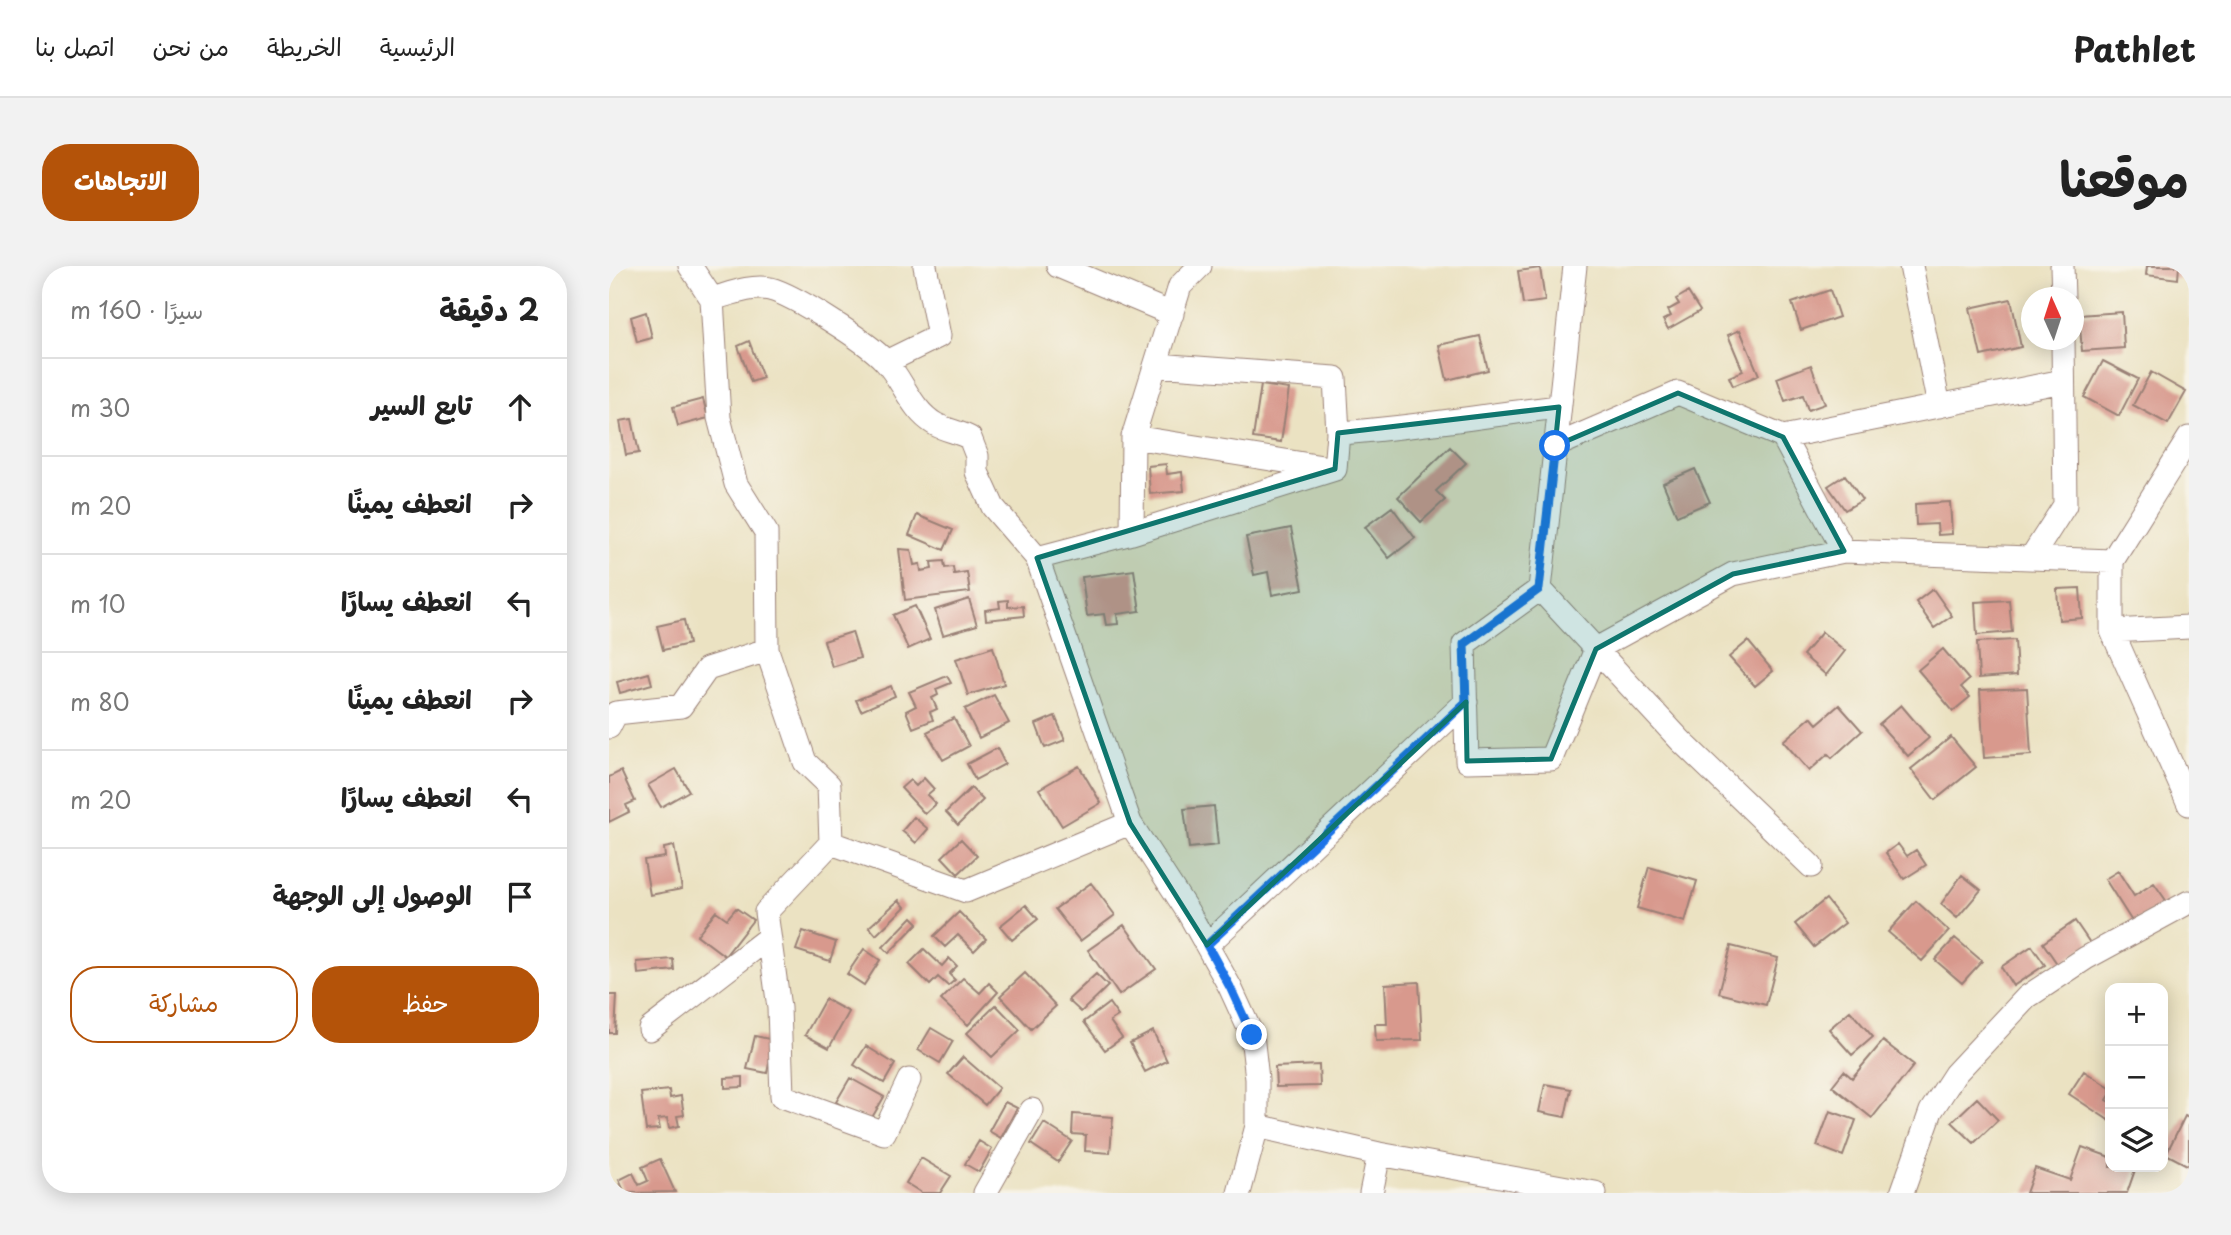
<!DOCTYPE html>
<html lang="ar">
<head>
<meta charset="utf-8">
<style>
  body { margin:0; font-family:"Playpen Sans","Playpen Sans Arabic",sans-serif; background:#f2f2f2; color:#222; direction:rtl }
  .controls { position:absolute; right:21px; bottom:21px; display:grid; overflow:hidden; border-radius:14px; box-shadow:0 4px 18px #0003 }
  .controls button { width:63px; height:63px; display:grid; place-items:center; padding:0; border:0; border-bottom:2px solid #e0e0e0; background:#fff; color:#222; font:35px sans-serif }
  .compass { position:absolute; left:1412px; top:21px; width:63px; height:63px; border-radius:50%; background:#fff; box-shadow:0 4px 18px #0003; rotate:357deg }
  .stop { position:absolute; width:21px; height:21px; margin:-16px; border:5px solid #1a73e8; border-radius:50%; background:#fff }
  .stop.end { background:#1a73e8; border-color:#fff; box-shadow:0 2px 7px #0008 }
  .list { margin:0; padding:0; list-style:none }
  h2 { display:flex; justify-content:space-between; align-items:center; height:91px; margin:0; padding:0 28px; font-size:30px }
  h2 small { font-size:23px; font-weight:400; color:#767676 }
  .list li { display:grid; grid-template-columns:46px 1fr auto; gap:21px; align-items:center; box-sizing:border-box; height:98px; padding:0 28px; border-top:2px solid #e0e0e0 }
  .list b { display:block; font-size:26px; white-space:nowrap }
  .list em { font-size:23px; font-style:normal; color:#767676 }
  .actions { display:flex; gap:14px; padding:21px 28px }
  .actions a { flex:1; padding:16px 0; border:2px solid #b45309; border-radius:28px; text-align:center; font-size:24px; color:#b45309 }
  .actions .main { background:#b45309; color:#fff }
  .icon { flex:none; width:38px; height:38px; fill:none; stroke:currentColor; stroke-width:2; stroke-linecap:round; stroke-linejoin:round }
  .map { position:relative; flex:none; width:1580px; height:927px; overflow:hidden; direction:ltr; border-radius:28px }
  header { display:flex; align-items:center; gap:42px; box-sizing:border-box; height:98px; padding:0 35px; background:#fff; border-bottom:2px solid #e0e0e0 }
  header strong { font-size:33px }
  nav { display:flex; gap:38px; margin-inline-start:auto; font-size:24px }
  .intro { display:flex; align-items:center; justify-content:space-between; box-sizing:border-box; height:168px; padding:0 42px }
  h1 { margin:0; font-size:49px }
  .button { padding:18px 32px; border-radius:28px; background:#b45309; color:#fff; font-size:24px; font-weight:700 }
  main { display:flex; gap:42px; padding:0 42px }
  aside { flex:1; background:#fff; border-radius:28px; box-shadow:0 4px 18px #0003 }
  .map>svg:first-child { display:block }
  .building { fill:#d8998d }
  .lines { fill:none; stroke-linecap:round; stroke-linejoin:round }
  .street-casing { stroke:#9a8076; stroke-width:25 }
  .street { stroke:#fff; stroke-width:23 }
  .route { stroke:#1a73e8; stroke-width:9 }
  .marked { fill:#0f766e; fill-opacity:0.2; stroke:#0f766e; stroke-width:5; stroke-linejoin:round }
</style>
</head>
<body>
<header>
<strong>Pathlet</strong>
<nav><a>الرئيسية</a><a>الخريطة</a><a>من نحن</a><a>اتصل بنا</a></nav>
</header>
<div class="intro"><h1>موقعنا</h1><a class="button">الاتجاهات</a></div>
<main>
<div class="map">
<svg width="1580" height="927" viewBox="0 0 1580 927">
  <rect width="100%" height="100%" fill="#f7f3e8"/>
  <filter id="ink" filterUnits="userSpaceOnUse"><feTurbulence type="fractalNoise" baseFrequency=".0143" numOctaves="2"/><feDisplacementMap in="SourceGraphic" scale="14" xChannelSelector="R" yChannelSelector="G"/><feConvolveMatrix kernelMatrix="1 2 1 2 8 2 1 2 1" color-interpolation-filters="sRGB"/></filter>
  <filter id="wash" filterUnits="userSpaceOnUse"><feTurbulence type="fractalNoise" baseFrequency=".00686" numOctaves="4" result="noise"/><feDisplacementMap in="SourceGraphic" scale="28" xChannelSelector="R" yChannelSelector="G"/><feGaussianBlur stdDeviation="1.57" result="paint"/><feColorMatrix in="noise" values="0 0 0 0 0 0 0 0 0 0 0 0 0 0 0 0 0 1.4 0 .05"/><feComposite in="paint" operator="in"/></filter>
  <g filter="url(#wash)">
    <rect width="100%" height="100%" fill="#ebe2c2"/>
    <g id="blocks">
      <path class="building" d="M 1538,0 L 1570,0 L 1569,13 L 1537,9 Z
        M 931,2 L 936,35 L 914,38 L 909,5 Z
        M 1221,24 L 1230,51 L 1192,64 L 1183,37 Z
        M 1079,26 L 1091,45 L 1059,63 L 1054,54 L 1062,50 L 1059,44 L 1070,38 L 1067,33 Z
        M 1402,33 L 1412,81 L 1372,90 L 1361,42 Z
        M 37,46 L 43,72 L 28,76 L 22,51 Z
        M 1513,46 L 1515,82 L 1473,85 L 1470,49 Z
        M 1131,64 L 1150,109 L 1124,120 L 1120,111 L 1134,105 L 1119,69 Z
        M 871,70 L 879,104 L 838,114 L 830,79 Z
        M 140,75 L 154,112 L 142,116 L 129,80 Z
        M 1494,95 L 1529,113 L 1510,150 L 1475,131 Z
        M 1202,99 L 1216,138 L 1199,144 L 1194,129 L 1176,135 L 1168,112 Z
        M 1542,106 L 1577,126 L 1559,158 L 1524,139 Z
        M 652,119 L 680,123 L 672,176 L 644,172 Z
        M 94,133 L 99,152 L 69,160 L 64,141 Z
        M 23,153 L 30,187 L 17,189 L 11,155 Z
        M 841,181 L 857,197 L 827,225 L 836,234 L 812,256 L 789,231 Z
        M 557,198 L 558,208 L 573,206 L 575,225 L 541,228 L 539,200 Z
        M 1086,203 L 1101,236 L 1068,250 L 1054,217 Z
        M 1236,209 L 1253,234 L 1236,244 L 1219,220 Z
        M 1341,236 L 1343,268 L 1329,269 L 1328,258 L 1307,259 L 1306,238 Z
        M 783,241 L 806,272 L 780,292 L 756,261 Z
        M 308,249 L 344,264 L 335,284 L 300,269 Z
        M 682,262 L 694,323 L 663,329 L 659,306 L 645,309 L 637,271 Z
        M 290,283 L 302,284 L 305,299 L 311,298 L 312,305 L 323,303 L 322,296 L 335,295 L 336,302 L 344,301 L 345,308 L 358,306 L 361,326 L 296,334 Z
        M 525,304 L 531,345 L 508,348 L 509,358 L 497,359 L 495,348 L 478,350 L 473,311 Z
        M 1471,322 L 1473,352 L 1450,354 L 1448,323 Z
        M 1324,323 L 1343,350 L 1325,362 L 1307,336 Z
        M 360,333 L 368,359 L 334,369 L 326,344 Z
        M 399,334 L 399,341 L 414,340 L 415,350 L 377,354 L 376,344 L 391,342 L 390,335 Z
        M 1400,334 L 1403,366 L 1368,369 L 1366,336 Z
        M 306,340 L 321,373 L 299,383 L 284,349 Z
        M 75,354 L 80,378 L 54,384 L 48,360 Z
        M 243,366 L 251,392 L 223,401 L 215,375 Z
        M 1213,366 L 1236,385 L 1217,409 L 1194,389 Z
        M 1406,374 L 1408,409 L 1370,412 L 1368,376 Z
        M 1139,375 L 1164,405 L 1146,420 L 1120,391 Z
        M 384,381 L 395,418 L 359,429 L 347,393 Z
        M 1334,383 L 1360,414 L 1352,421 L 1361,431 L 1344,445 L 1309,404 Z
        M 40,407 L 43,418 L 11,427 L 8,416 Z
        M 338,410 L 342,417 L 327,423 L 329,429 L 323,432 L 328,443 L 321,446 L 324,454 L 304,462 L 297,445 L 307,440 L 300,426 Z
        M 282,420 L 286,430 L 252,445 L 247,434 Z
        M 1418,422 L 1422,489 L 1375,492 L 1371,424 Z
        M 385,429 L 400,457 L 370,472 L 356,443 Z
        M 1230,439 L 1253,465 L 1223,492 L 1219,488 L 1200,505 L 1174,475 L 1202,451 L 1208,458 Z
        M 1292,439 L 1320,472 L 1299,490 L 1270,458 Z
        M 446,450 L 456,474 L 436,482 L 427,458 Z
        M 345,452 L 360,480 L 334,494 L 318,466 Z
        M 1342,471 L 1367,501 L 1326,534 L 1302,503 Z
        M 388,482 L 396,498 L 366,514 L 358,498 Z
        M 470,500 L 492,537 L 453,560 L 430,523 Z
        M 67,503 L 80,525 L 52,541 L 39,519 Z
        M 12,505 L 26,535 L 17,539 L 20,546 L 0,556 L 0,511 Z
        M 315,512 L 325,523 L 318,529 L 327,538 L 316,548 L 292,522 L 301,514 L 307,520 Z
        M 362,522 L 374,534 L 349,559 L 337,546 Z
        M 605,540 L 609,579 L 580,582 L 575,543 Z
        M 305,551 L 319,563 L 307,577 L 293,565 Z
        M 352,573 L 368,590 L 349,608 L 333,591 Z
        M 1289,578 L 1298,590 L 1307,584 L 1317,599 L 1295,613 L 1277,587 Z
        M 65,580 L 73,623 L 41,629 L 35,594 L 56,591 L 55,582 Z
        M 1040,601 L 1088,615 L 1076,656 L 1028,642 Z
        M 1509,605 L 1525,630 L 1545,617 L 1558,636 L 1524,657 L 1496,613 Z
        M 1353,609 L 1372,624 L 1348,652 L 1332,638 Z
        M 482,617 L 506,649 L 471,675 L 446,643 Z
        M 1217,633 L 1236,657 L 1205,681 L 1186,658 Z
        M 290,634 L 296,641 L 267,669 L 260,661 Z
        M 1307,635 L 1340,665 L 1313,695 L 1279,666 Z
        M 417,639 L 429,653 L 403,674 L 391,660 Z
        M 127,642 L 144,654 L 116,690 L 88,669 L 107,645 L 118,653 Z
        M 350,646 L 377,673 L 365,685 L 349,669 L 336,681 L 325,670 Z
        M 303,651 L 309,657 L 280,687 L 274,681 Z
        M 1466,655 L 1481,677 L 1449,699 L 1434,677 Z
        M 515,659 L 547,703 L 510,729 L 479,684 Z
        M 194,665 L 227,676 L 221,695 L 187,684 Z
        M 1346,672 L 1373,695 L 1353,717 L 1326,694 Z
        M 1122,680 L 1169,692 L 1157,739 L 1110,727 Z
        M 1423,680 L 1436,699 L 1404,720 L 1392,701 Z
        M 255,683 L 271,694 L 255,719 L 238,708 Z
        M 315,683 L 333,700 L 340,692 L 348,700 L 340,708 L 346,714 L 339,720 L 329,711 L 321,719 L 300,698 Z
        M 64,693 L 65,704 L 29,708 L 28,696 Z
        M 416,707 L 447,740 L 422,763 L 391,730 Z
        M 487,708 L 499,720 L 472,746 L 459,734 Z
        M 354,712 L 371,727 L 380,717 L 389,726 L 359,759 L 332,734 Z
        M 810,716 L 813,774 L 767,775 L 766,758 L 778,758 L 776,718 Z
        M 0,729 L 8,729 L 6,767 L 0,767 Z
        M 216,733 L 240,746 L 220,782 L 196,769 Z
        M 500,737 L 509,750 L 501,755 L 513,772 L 496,784 L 475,756 Z
        M 387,739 L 411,764 L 383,791 L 358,767 Z
        M 1241,745 L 1264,771 L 1243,789 L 1220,763 Z
        M 322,762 L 344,775 L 331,797 L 309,784 Z
        M 544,765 L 558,795 L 536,806 L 521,777 Z
        M 146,770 L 165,774 L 158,807 L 138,803 Z
        M 1274,775 L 1305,799 L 1263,852 L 1223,820 L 1235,805 L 1243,812 Z
        M 257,780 L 286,798 L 275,817 L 245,799 Z
        M 354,791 L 390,822 L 376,839 L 339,808 Z
        M 710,799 L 711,820 L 667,821 L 666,801 Z
        M 1475,805 L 1501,822 L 1501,829 L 1498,834 L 1501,836 L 1501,855 L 1460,828 Z
        M 134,811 L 134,821 L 116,822 L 116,812 Z
        M 241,812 L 275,831 L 261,855 L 227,836 Z
        M 936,818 L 962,823 L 956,851 L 930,846 Z
        M 60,824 L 61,832 L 72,830 L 75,849 L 68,850 L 70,860 L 60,862 L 58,852 L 49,853 L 51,863 L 37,864 L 32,827 Z
        M 1368,832 L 1389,854 L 1365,877 L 1343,856 Z
        M 396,836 L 408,842 L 392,872 L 380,865 Z
        M 1221,845 L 1247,854 L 1234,890 L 1208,880 Z
        M 464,848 L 504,851 L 501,887 L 476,885 L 477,869 L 463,868 Z
        M 1576,850 L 1580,852 L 1580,900 L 1557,888 Z
        M 435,857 L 463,875 L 449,896 L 422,878 Z
        M 370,875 L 383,883 L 370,906 L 356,898 Z
        M 1473,881 L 1501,891 L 1501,901 L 1527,901 L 1518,927 L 1417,927 L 1426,902 L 1461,914 Z
        M 312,892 L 342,910 L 331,927 L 313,927 L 297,917 Z
        M 51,893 L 66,926 L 16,927 L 10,914 L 24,907 L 30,919 L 39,915 L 33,901 Z"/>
    </g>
  </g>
  <g filter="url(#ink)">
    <use href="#blocks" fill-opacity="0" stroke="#9a8076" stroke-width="2"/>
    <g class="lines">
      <defs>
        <path id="street" d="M 81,0 L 103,33 L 110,152 L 127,218 L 157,266 L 158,384 L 196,496 L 220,519 L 222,577 L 157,646 L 170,742 L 173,830 L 275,867 L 300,814
          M 449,0 L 563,48
          M 591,0 L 571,20 L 524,171 L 523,267 L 726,203
          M 966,0 L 931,323 L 1072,475 L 1202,600
          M 1302,0 L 1330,140
          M 1453,0 L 1454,32
          M 103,33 C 121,28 142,19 161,23 C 185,29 259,76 276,95 C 294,114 302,144 326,158 C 336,164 350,166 361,172 L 368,190 L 368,206 L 384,241 L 428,292 L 521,557 L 579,646 L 621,721 L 643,769 L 648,813 L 648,860 L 630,927
          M 277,96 L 330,70 L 316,0
          M 548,99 L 726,112 L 729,167 C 803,162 876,149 950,141
          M 524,171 L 726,203 L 729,167
          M 1174,171 L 1454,115
          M 1580,172 L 1503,295 L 1503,365 L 1580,538
          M 946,180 L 1069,127 L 1174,171 L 1235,285
          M 428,292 L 523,267
          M 1422,292 L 1456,239 L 1454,74
          M 931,323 L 855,378 L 858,495 L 942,493 L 987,383 L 1124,308 L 1235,285 L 1503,295
          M 1503,365 L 1580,361
          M 0,461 L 7,447 L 72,440 L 98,403 L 158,384
          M 222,577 L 357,625 L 521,557
          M 598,679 L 857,436
          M 41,763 L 159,672
          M 648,860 L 770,888 L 986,927
          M 376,927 L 423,844
          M 762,927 L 770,888
          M 1293,927 L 1322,845 L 1346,808 L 1418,731 L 1477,692 L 1580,636"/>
      </defs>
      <use href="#street" class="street-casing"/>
      <use href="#street" class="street"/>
    </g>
  </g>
  <g class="lines" filter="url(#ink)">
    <path class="route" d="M 643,769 L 621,721 L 598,679 L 857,436 L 855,378 L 930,323 L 946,180"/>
  </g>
  <path class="marked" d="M 1069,127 L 1174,171 L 1235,285 L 1124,308 L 987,383 L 942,493 L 858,495 L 857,436 L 598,679 L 521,557 L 428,292 L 726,203 L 729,167 L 950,141 L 946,180 Z"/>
</svg>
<div class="controls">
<button>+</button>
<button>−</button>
<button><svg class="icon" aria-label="layers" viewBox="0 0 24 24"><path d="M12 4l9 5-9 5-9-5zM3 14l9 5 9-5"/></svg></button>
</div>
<svg class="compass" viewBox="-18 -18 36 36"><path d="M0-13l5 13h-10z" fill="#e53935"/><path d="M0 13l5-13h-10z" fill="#767676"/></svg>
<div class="stop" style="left:946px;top:180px"></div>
<div class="stop end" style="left:643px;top:769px"></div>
</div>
<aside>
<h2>2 دقيقة<small>سيرًا · 160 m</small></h2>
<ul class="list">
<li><svg class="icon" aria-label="ahead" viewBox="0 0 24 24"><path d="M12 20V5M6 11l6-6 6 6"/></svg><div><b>تابع السير</b></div><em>30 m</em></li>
<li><svg class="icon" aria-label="right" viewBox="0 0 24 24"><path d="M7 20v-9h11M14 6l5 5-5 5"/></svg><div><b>انعطف يمينًا</b></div><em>20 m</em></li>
<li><svg class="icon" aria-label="left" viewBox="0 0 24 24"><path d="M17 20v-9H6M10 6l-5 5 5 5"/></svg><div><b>انعطف يسارًا</b></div><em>10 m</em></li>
<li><svg class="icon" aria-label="right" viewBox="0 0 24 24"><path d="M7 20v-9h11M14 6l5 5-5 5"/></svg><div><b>انعطف يمينًا</b></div><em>80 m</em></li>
<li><svg class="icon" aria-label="left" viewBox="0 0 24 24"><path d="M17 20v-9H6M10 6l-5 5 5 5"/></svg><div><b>انعطف يسارًا</b></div><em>20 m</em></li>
<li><svg class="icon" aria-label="arrive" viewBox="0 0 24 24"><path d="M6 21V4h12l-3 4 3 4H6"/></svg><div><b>الوصول إلى الوجهة</b></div></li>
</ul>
<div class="actions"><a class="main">حفظ</a><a>مشاركة</a></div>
</aside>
</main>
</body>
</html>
